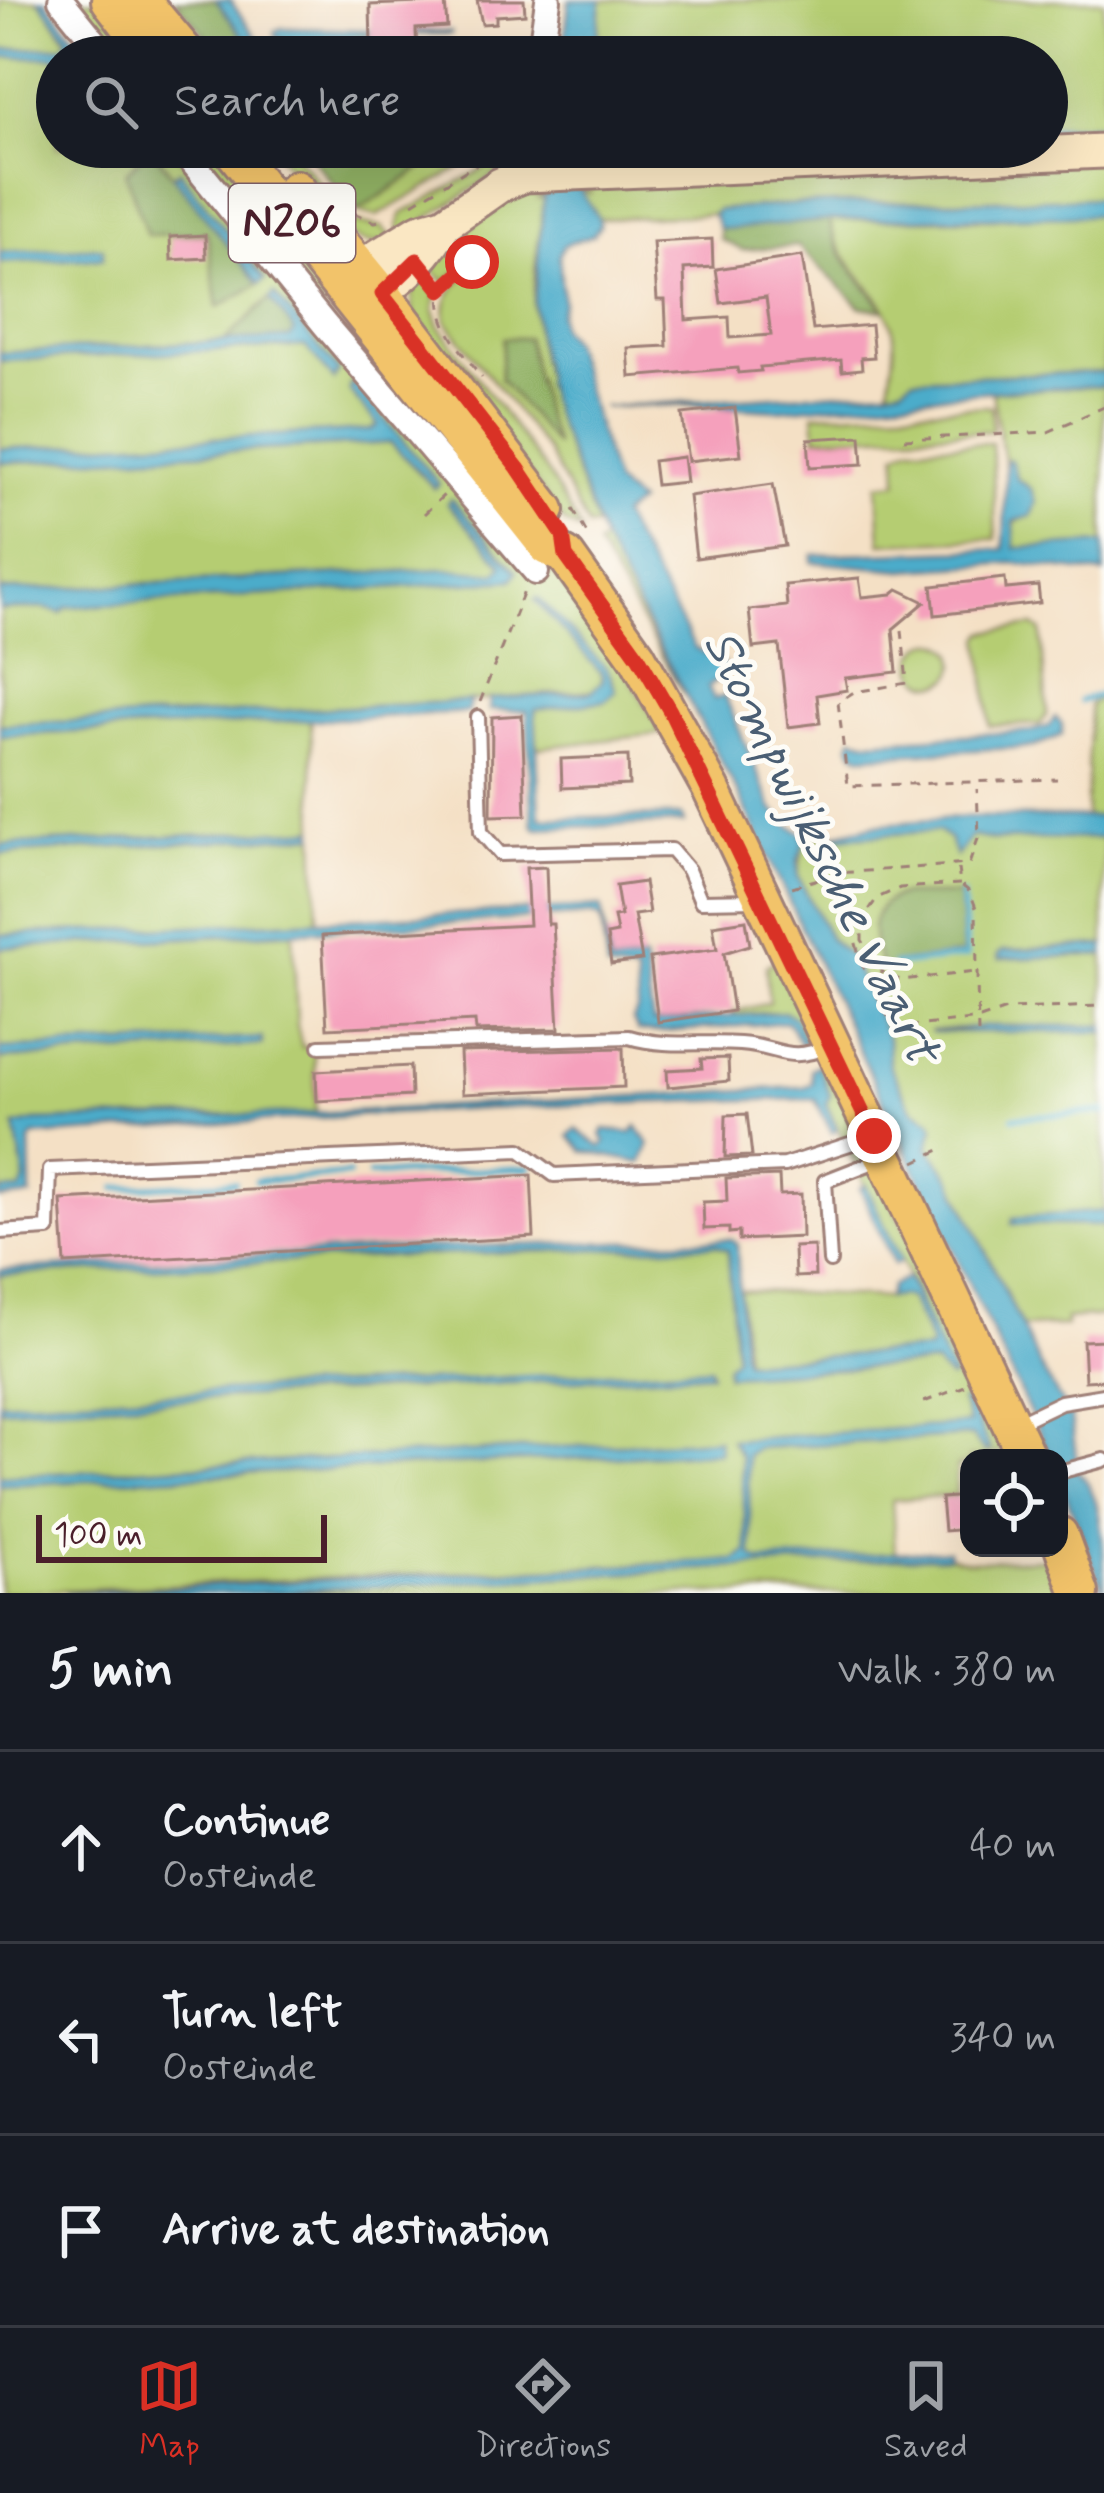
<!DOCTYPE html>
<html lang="en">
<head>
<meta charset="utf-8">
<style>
  body { margin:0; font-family:Mynerve,sans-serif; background:#242831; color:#f1f3f6 }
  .controls { position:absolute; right:36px; bottom:36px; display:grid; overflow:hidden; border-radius:24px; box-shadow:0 12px 48px #0002 }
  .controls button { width:108px; height:108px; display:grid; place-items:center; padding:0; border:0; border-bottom:3px solid #363941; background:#171b24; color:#f1f3f6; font:60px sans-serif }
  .scale { position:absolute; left:36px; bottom:30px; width:291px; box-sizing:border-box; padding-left:12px; border:6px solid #4a1f2b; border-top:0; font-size:33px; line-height:42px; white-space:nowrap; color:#4a1f2b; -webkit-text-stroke:9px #fdfcf7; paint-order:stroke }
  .stop { position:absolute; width:36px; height:36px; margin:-27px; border:9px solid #d93025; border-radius:50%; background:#fff }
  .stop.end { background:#d93025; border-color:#fff; box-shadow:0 3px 12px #0008 }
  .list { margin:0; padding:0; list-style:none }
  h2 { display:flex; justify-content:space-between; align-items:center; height:156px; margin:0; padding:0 48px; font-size:51px }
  h2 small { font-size:39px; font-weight:400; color:#9ea1a6 }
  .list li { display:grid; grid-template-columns:78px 1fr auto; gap:36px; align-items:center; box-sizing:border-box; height:192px; padding:0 48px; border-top:3px solid #363941 }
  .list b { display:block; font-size:45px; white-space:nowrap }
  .list p { margin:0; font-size:39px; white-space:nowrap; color:#9ea1a6 }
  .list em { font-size:39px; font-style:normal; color:#9ea1a6 }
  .icon { flex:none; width:66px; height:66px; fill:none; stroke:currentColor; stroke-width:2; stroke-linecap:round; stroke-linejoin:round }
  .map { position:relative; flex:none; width:1104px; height:1593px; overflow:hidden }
  .search { position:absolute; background:#171b24; box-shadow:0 12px 48px #0002; left:36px; right:36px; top:36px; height:132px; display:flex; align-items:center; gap:30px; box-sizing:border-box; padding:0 42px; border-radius:66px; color:#9ea1a6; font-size:45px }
  .sheet { height:732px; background:#171b24 }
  nav { display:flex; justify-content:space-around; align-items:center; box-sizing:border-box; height:168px; border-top:3px solid #363941; background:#171b24; font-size:33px; color:#9ea1a6 }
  nav a { display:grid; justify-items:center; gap:6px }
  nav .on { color:#d93025 }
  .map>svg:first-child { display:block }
  .green { fill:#b5cd72; stroke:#80764e; stroke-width:3 }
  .forest { fill:#90b064; stroke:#6d6848; stroke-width:3 }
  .water { fill:#4bacca; stroke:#4a667a; stroke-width:3 }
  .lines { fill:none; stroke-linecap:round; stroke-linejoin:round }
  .stream { stroke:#4bacca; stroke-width:6 }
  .building { fill:#f5a0bc }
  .lane-casing { stroke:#9f8078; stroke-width:18 }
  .street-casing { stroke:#9f8078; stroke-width:30 }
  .secondary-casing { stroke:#9f8078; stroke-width:39 }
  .primary-casing { stroke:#9f8078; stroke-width:42 }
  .path { stroke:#9f8078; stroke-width:3; stroke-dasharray:9 9; stroke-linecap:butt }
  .lane { stroke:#fff; stroke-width:12 }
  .street { stroke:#fff; stroke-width:24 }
  .secondary { stroke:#fae7c3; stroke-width:33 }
  .primary { stroke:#f2c36a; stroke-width:36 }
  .route { stroke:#d93025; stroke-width:15 }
  .labels { text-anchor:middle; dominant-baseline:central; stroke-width:10; stroke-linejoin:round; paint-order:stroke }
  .shield { fill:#fdfcf7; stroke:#806168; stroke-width:3 }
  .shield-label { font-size:45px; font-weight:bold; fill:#4a1f2b }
  .water-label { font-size:51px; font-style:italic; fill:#4a5e73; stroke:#fdfcf7 }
</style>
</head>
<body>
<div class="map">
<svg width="1104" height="1593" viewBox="0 0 1104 1593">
  <rect width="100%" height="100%" fill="#fdfcf7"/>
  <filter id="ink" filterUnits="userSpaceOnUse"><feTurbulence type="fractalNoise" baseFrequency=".00833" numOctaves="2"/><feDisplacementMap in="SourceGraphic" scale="24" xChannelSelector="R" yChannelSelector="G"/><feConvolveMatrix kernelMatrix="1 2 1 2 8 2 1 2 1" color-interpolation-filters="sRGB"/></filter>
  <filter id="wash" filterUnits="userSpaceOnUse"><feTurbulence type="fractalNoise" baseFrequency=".004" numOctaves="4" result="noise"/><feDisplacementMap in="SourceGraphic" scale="48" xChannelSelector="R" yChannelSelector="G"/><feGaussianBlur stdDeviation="2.7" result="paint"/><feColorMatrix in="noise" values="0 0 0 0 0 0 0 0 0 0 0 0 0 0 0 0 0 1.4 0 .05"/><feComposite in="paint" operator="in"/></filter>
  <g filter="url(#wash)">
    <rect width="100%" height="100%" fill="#f4e0c5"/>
    <path class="green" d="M 0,0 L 39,0 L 80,57 L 57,57 L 57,147 L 149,147 L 126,173 L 207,233 L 219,306 L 265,279 L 178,171 L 173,176 L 159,158 L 165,153 L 161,147 L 170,147 L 350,338 L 355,326 L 595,619 L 661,731 L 657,734 L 537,748 L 535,710 L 605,701 L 613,679 L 536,599 L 602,674 L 602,686 L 597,690 L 470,701 L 0,725 L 0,610 L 44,608 L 61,613 L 66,607 L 512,580 L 516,572 L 448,504 L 503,565 L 497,574 L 443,569 L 0,591 L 0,463 L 391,443 L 434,488 L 439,484 L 356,385 L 350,385 L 350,392 L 379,425 L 371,430 L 0,449 L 0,361 L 305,346 L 334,379 L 339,371 L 274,295 L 224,341 L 0,353 Z
      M 68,0 L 100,0 L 147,57 L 114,57 Z
      M 601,0 L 1104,0 L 1104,124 L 1047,126 L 1047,57 L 596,57 Z
      M 368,35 L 372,57 L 270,57 L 264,50 L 268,43 Z
      M 188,147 L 221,147 L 334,291 L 320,308 Z
      M 272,147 L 288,147 L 355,223 L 382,227 L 394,239 C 381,243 369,246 357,239 C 328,223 293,173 272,147 Z
      M 453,147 L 496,147 L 377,216 L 357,212 Z
      M 512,153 L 507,167 L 403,234 L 398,227 L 402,214 Z
      M 1104,161 L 1104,198 L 799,204 L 717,210 L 713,214 L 599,219 L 578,187 L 592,194 L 581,184 Z
      M 555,186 L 536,198 L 544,196 C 541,233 532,271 534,308 C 538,385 569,455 597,526 L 588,527 L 548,452 L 446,321 C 441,292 461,281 480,263 L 466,229 C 495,205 517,187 555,186 Z
      M 1059,214 L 1104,214 L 1104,372 L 913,378 L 903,386 L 889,389 C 891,371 897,348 893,330 C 884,287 835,266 830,220 L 992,219 Z
      M 448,250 L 465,265 L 445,282 L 426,264 L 439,251 Z
      M 420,272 L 436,293 L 434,311 L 439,326 L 549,475 L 581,531 L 565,523 L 413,314 L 412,297 Z
      M 1104,386 L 1104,543 L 1015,549 L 1012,526 L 1022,517 L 1025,484 L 1017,480 L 1006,460 L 1005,467 L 992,391 Z
      M 991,406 L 993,431 L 816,437 L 814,414 Z
      M 992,443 L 996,539 L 881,543 L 878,484 L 898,482 L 897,453 L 911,446 Z
      M 603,541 L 684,695 L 597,546 Z
      M 1033,626 L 1041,631 L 1047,714 L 1040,724 L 990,726 L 981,638 L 985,632 Z
      M914 663a21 21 0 1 1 42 0a21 21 0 1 1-42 0Z
      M 1104,696 L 1104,817 L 1086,818 L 1090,704 Z
      M 311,720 L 315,829 L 0,845 L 0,736 Z
      M 938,831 L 951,840 L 956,855 L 972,836 L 984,835 L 993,840 L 1104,838 L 1104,945 L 1003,951 L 998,955 L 999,959 L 1104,955 L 1104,1026 L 987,1026 L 929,1031 L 1104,1032 L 1104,1316 L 1066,1319 L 1066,1326 L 1022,1327 L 951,1178 L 928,1147 L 934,1127 L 931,1120 L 912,1109 L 889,1065 L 888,1038 L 850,956 L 830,939 L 798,876 L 804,839 Z
      M 315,835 L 318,921 L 0,935 L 0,854 Z
      M 293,932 L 297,1025 L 302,1047 L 314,1047 L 316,1113 L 35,1121 L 15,1126 L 26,1180 L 21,1190 L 0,1191 L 0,1059 L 262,1044 L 261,1038 L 0,1049 L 0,948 Z
      M 778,959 L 812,1041 L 806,1043 C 787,1002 774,1013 734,1016 L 733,1012 L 769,1003 L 766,966 Z
      M 824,1063 L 1011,1448 L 983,1458 L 969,1458 L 969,1463 L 957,1467 L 956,1495 L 892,1500 L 895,1554 L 761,1561 L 752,1556 L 747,1455 L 756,1448 L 973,1436 L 985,1452 L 970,1424 L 731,1440 L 741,1457 L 747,1552 L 735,1560 L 0,1593 L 0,1485 L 718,1452 L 717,1439 L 0,1476 L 0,1409 L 710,1373 L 710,1368 L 0,1402 L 0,1275 L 401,1256 L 716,1245 L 728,1250 L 735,1356 L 727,1375 L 934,1364 L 949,1378 L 916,1292 L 826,1104 L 830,1095 L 818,1065 Z
      M 739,1290 L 887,1298 L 902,1296 L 910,1299 L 931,1345 L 929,1350 L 745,1361 Z
      M 949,1556 L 966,1561 L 1050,1559 L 1069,1593 L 250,1593 Z"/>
    <path class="forest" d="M 175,0 L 216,0 L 258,57 L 224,57 Z
      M 150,147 L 259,284 L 218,307 L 207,233 L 147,235 L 126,173 Z
      M 302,147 L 453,147 L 357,212 Z
      M 830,220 C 834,258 864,281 885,310 L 861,307 L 798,246 L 742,250 L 720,239 L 719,228 Z
      M 270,299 L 296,331 L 290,338 L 224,341 Z
      M 503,338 L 527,338 L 543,410 L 556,446 L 500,379 Z
      M 902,895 L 960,895 L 963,954 L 893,963 L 893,970 L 881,965 C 869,936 867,904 902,895 Z"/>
    <path class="water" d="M 39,0 L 46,0 L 91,57 L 0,57 L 0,50 L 64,46 L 68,38 Z
      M 216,0 L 230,0 L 270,57 L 258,57 Z
      M 569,0 L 601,0 L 596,57 L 563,57 Z
      M 282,28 L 451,32 L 451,34 L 368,35 L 294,42 L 275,37 L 275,31 Z
      M 551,147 L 588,147 L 578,157 L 577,185 L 599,219 L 599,227 L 593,235 L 564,245 L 559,254 L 563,303 L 559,315 L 560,328 L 571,341 L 615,484 L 638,503 L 621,516 L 695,648 L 723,663 L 727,672 L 708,687 L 714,699 L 725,696 L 773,809 L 785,823 L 802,833 L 804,844 L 798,860 L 798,877 L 830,939 L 850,956 L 888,1038 L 889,1065 L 912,1109 L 931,1120 L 934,1127 L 928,1147 L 951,1178 L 1043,1372 L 1071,1417 L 1078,1472 C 1104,1492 1104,1557 1104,1592 L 1060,1480 L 1064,1477 L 1059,1458 L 1051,1458 L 739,795 L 603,541 L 550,404 L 537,338 L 534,304 L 544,196 L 558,186 L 558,160 L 550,155 Z
      M 179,171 L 265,280 L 259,284 L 173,176 Z
      M 1104,198 L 1104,214 L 1084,216 L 830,220 L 732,229 L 719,228 L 713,214 L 717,210 L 799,204 Z
      M 103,247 L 103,258 L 0,263 L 0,252 Z
      M 274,294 L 339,371 L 334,380 L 305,346 L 0,361 L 0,353 L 290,338 L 295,331 L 270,299 Z
      M 1104,372 L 1104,386 L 992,391 L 778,410 L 690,405 L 602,407 L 889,389 L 902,386 L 913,378 Z
      M 350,385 L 356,385 L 439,484 L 435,488 L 391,443 L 0,463 L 0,449 L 371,430 L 378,425 L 350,392 Z
      M 1006,460 L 1011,460 L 1017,479 L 1031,489 L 1036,502 L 1031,516 L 1014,521 L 1015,548 L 1104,543 L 1104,574 L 1015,563 L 903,570 L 812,562 L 813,555 L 1004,549 Z
      M 451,499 L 517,572 L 512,580 L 67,607 L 61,613 L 44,608 L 0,610 L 0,591 L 443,569 L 497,573 L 503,565 L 447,503 Z
      M 538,598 L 608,670 L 616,691 L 605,701 L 535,710 L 540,818 L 682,816 L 684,823 L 536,828 L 533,824 L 527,711 L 489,710 L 490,699 L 591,692 L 603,680 L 602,674 L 535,600 Z
      M 470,701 L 468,712 L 0,736 L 0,725 Z
      M 1055,717 L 1062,724 L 1062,735 L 1033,747 L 863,756 L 855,752 L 850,744 L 853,737 L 870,741 L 1032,731 L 1049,726 Z
      M 967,817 L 1104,817 L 1104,838 L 993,840 L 972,836 L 956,857 L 950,840 L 938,831 L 836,838 L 836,834 L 874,825 Z
      M 315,829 L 315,835 L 0,854 L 0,845 Z
      M 601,907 L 610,965 L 644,960 L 653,1022 L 785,1012 L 795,1018 L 806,1043 L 801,1045 L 788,1022 L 662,1032 L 638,1031 L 633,1020 L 638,1008 L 636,974 L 607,970 L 601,920 L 594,915 L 0,948 L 0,935 Z
      M 1104,945 L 1104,955 L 999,959 L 998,955 L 1003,951 Z
      M 987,1026 L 1104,1026 L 1104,1032 L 930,1032 Z
      M 262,1038 L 262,1045 L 0,1059 L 0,1049 Z
      M 818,1065 L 830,1095 L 826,1104 L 837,1130 L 832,1133 L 815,1099 C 554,1101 294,1119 34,1136 L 30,1140 L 31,1196 L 0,1199 L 0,1191 L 21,1190 L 25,1180 L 15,1126 L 35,1121 L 316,1113 L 804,1087 L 812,1083 L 811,1069 Z
      M 637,1126 L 650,1144 L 642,1163 L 584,1151 L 569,1136 L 576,1129 L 601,1147 L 606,1142 L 601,1135 L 604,1129 L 632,1133 Z
      M 866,1185 L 901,1261 L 894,1265 L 860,1188 Z
      M 1104,1211 L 1104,1226 L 1012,1224 L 1013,1218 Z
      M 732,1239 L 737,1245 L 742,1353 L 745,1361 L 929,1350 L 931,1344 L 910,1299 L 902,1296 L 887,1298 L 891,1286 L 907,1278 L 953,1377 L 950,1379 L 934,1364 L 727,1375 L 726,1366 L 735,1356 L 728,1250 L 716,1245 L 401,1256 L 0,1275 L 0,1270 L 401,1248 Z
      M 710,1367 L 711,1373 L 0,1409 L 0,1402 Z
      M 967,1399 L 990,1450 L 985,1452 L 972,1436 L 757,1448 L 747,1455 L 752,1556 L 760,1561 L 948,1550 L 949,1556 L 250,1593 L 65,1593 L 735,1560 L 747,1552 L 741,1457 L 731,1440 L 969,1424 L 961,1401 Z
      M 718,1439 L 719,1452 L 0,1485 L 0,1476 Z"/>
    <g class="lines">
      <path class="stream" d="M 1047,129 L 1104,127
        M 1080,701 L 1104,694
        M 894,965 L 966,957 L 962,895
        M 1014,1117 L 1104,1112
        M 370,1175 L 530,1168
        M 256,1181 L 348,1175
        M 117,1188 L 235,1182"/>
    </g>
    <g id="blocks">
      <path class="building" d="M 477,0 L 524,0 L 525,14 L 496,16 L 496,23 L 482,24 Z
        M 445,2 L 447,27 L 416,29 L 417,57 L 391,57 L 390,44 L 371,46 L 370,5 Z
        M 205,235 L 206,258 L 171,260 L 170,237 Z
        M 712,239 L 713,267 L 684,269 L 686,320 L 729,317 L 730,338 L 771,335 L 766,297 L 721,303 L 716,269 L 802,256 L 813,330 L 871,325 L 874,357 L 861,358 L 862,369 L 842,371 L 841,360 L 760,367 L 761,371 L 738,373 L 737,368 L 630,377 L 628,348 L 667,346 L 665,300 L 657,300 L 653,242 Z
        M 735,408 L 741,455 L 688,461 L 682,414 Z
        M 861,436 L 863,464 L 810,467 L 808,439 Z
        M 683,457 L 686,482 L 656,485 L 653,461 Z
        M 773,484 L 785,546 L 696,558 L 689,496 Z
        M 859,578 L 862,597 L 892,594 L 898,589 L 925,602 L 893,629 L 897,672 L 845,678 L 847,690 L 817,695 L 820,723 L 788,727 L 779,645 L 753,648 L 749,610 L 787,606 L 785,585 Z
        M 1005,578 L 1006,589 L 1038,586 L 1040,603 L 935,615 L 932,586 Z
        M 522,715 L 526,815 L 491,816 L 492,717 Z
        M 628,756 L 629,785 L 562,788 L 561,759 Z
        M 546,867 L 548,924 L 553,924 L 559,1029 L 476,1031 L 475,1021 L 327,1028 L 322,936 L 529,925 L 526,868 Z
        M 644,882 L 649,913 L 634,915 L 642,960 L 611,964 L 607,935 L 617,933 L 614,917 L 621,916 L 616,886 Z
        M 746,920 L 750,945 L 724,953 L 733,1011 L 658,1022 L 650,958 L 717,949 L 713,925 Z
        M 623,1048 L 624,1087 L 462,1094 L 460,1052 Z
        M 728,1058 L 729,1081 L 668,1087 L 667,1070 L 702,1068 L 701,1059 Z
        M 410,1066 L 411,1096 L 317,1101 L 316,1071 Z
        M 747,1114 L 752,1156 L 725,1157 L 726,1115 Z
        M 531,1175 L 534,1237 L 65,1264 L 61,1200 Z
        M 779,1176 L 780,1195 L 801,1194 L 802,1237 L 739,1240 L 739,1232 L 729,1233 L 729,1228 L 704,1229 L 703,1202 L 727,1201 L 726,1178 Z
        M 814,1246 L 815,1276 L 795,1277 L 794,1247 Z
        M 1104,1340 L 1104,1380 L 1085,1381 L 1083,1341 Z
        M 969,1496 L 969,1529 L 944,1531 L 941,1498 Z"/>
    </g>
  </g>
  <g filter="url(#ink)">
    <use href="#blocks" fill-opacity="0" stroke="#9f8078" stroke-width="3"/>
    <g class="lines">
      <defs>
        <path id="lane" d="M 478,717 L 481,832 L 500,854 L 671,850 L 688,870 L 701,901 L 756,900
          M 320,1046 L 629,1037 C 666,1048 702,1041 740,1044 C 783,1047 784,1064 831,1046
          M 0,1232 L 48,1229 L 50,1170 L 520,1150 L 554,1175 L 785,1165 L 871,1137
          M 830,1261 L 825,1181 L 884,1158
          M 1015,1424 L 1061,1402 L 1104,1395
          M 1059,1472 L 1104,1460"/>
        <path id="street" d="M 61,0 L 107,57
          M 540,57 L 548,0
          M 180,147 L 325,325 L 536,572"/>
        <path id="secondary" d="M 354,289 L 359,268 L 419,231 L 444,224 L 500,185 L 524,175 L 1104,151
          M 358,300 C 395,290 425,257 444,224"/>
        <path id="primary" d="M 110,0 L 154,57
          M 141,0 L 189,57
          M 230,147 L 548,547 L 566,556 L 637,656 L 711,789 L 1027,1458
          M 296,189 L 382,294 L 546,510
          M 1059,1535 L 1080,1593"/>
      </defs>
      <use href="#lane" class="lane-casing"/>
      <use href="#street" class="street-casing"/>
      <use href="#secondary" class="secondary-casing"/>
      <use href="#primary" class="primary-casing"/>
      <path class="path" d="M 294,147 L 307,162
        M 413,203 L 488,157 L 509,151
        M 353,213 L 375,222 L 384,220
        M 435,283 L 441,290 C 436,326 462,350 482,378
        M 442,289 L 472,262
        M 904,439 L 1048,432 L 1104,407
        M 573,509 L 589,537
        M 424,514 L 444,495
        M 902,630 L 907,683 L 854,692 L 838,702 L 848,786 L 1057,779
        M 480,702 L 525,589
        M 958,869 L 960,884 L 970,892 L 976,908 L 978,1036
        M 838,873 L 861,963 L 894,1028 L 980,1019 L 1009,1009 L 1104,1006
        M 960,884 L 900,888 L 877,898 L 862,921 L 862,940 L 884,975 L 901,980 L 976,972
        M 792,887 L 838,873 L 969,864 L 979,836 L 977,789
        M 915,1162 L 942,1149
        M 924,1402 L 965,1386
        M 1059,1492 L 1065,1507"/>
      <use href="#lane" class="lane"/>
      <use href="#street" class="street"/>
      <use href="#secondary" class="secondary"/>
      <use href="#primary" class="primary"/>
    </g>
  </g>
  <g class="lines" filter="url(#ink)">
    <path class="route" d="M 472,262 L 441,290 L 417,260 L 382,294 L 518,468 L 563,535 L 566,556 L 638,656 L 670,711 L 874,1136"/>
  </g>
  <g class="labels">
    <rect class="shield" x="229" y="184" width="126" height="78" rx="9"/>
    <g class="shield-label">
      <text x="292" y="223">N206</text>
    </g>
    <g class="water-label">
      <text transform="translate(820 847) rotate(64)">Stompwijksche Vaart</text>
    </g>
  </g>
</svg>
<div class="controls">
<button><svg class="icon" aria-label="locate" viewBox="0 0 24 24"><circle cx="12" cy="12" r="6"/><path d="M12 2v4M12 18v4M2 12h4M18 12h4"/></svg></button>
</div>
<div class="scale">100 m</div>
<div class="stop" style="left:472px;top:262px"></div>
<div class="stop end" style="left:874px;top:1136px"></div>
<div class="search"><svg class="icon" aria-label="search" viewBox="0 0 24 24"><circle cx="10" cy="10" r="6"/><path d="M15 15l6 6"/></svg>Search here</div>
</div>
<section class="sheet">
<h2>5 min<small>Walk · 380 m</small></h2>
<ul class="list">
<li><svg class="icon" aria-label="ahead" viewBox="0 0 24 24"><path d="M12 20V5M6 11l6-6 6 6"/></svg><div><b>Continue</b><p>Oosteinde</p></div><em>40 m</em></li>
<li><svg class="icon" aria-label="left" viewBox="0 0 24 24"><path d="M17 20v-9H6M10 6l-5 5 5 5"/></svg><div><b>Turn left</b><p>Oosteinde</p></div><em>340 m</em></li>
<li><svg class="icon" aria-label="arrive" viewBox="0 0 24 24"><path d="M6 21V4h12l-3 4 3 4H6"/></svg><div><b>Arrive at destination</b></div></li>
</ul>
</section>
<nav>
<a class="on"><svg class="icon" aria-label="map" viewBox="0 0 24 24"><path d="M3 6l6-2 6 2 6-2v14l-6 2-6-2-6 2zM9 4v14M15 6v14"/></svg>Map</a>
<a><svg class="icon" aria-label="directions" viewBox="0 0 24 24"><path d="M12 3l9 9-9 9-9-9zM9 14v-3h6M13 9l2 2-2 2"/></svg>Directions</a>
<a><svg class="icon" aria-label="saved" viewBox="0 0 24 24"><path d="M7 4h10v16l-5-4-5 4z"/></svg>Saved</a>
</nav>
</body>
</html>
